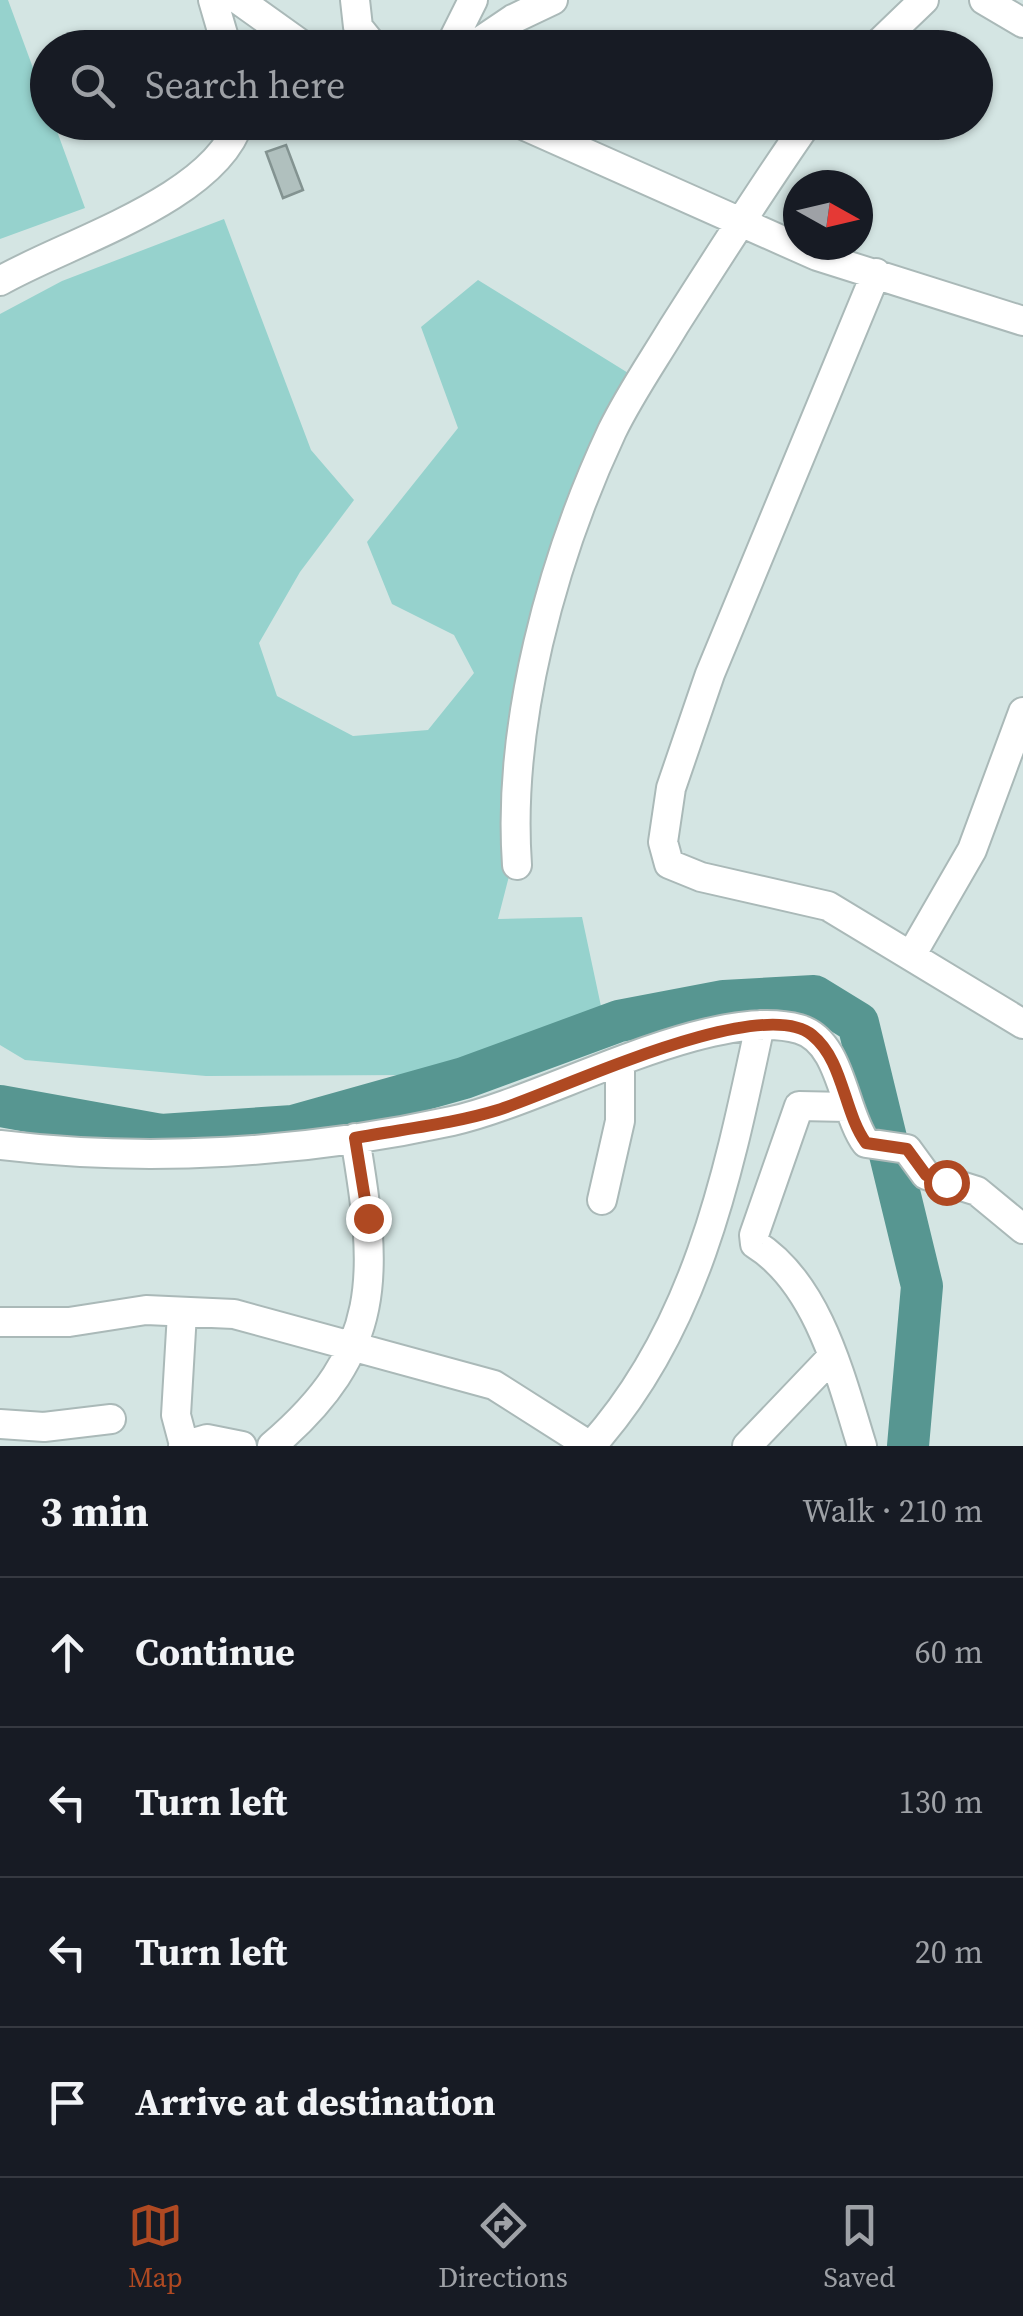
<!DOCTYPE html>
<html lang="en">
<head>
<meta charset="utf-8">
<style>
  body { margin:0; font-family:"Source Serif 4",serif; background:#20242c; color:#f1f3f6 }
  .compass { position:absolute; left:783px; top:170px; width:90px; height:90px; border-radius:50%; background:#171b24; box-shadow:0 2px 8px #0004; rotate:98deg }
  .stop { position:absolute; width:30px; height:30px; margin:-22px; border:8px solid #af4922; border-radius:50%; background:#fff }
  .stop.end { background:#af4922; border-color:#fff; box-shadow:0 2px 10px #0008 }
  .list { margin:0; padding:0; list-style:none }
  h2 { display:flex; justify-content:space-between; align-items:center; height:130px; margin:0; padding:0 40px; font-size:42px }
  h2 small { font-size:32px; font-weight:400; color:#9ea1a6 }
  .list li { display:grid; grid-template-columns:65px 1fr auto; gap:30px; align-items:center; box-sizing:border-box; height:150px; padding:0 40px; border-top:2px solid #363941 }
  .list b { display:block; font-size:38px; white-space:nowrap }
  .list em { font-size:32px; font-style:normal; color:#9ea1a6 }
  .icon { flex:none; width:55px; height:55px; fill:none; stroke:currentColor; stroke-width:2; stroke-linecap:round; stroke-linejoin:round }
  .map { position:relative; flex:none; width:1023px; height:1446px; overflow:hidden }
  .search { position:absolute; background:#171b24; box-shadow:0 2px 8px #0004; left:30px; right:30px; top:30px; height:110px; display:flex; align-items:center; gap:25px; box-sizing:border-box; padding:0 35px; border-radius:55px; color:#9ea1a6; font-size:38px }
  .sheet { height:730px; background:#171b24 }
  nav { display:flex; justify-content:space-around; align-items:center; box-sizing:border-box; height:140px; border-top:2px solid #363941; background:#171b24; font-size:28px; color:#9ea1a6 }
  nav a { display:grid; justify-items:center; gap:5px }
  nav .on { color:#af4922 }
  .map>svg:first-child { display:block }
  .green { fill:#96d2cd }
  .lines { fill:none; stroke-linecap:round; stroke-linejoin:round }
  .river { stroke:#579691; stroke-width:42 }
  .building { fill:#b0c0be; stroke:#839391; stroke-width:2.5 }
  .minor-casing { stroke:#aab9b8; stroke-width:32 }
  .minor { stroke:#fff; stroke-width:28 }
  .route { stroke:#af4922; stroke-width:12 }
</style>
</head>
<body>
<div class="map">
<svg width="1023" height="1446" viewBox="0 0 1023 1446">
  <rect width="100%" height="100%" fill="#d4e5e3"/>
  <path class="green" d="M 0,0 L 8,0 L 47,106 L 48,122 L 54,123 L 85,208 L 0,239 Z
    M 224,219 L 311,450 L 354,500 L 300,572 L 259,643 L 277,696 L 353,736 L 428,730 L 474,673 L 454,635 L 392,604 L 367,542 L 458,428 L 421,327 L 478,280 L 633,376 L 555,628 L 519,837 L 498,919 L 582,917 L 602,1011 L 411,1075 L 206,1076 L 25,1060 L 0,1045 L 0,314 L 62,281 Z"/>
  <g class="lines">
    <path class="river" d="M 0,1106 L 161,1135 L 293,1126 L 464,1078 L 619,1021 L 724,1001 L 814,996 L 858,1023 L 922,1286 L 908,1446"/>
  </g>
  <path class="building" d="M 286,145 L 303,190 L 283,198 L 266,152 Z"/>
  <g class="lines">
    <defs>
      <path id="minor" d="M 213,0 L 227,48
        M 239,0 L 306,48
        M 355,0 L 358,27 L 375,48
        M 984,0 L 1023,23
        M 449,48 L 473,0
        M 470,48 L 513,19 L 553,0
        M 874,48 L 924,0
        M 516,122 L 817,256 L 1023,321
        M 876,273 L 710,674 L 671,788 L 663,842 L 669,864 L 701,877 L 828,906 L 1023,1024
        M 0,281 C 66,243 215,199 239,122
        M 517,865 C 507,724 552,559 612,431 C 630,394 653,361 674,326 C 718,257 761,189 808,122
        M 912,954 L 972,850 L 1023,712
        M 848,1107 L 799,1106 L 754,1235 L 755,1244 C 819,1284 841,1379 862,1446
        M 0,1145 C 148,1163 306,1153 452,1121 C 544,1101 712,1004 799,1029 C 842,1041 843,1112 866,1143 L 907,1149 L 926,1175 L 977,1191 L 1023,1229
        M 602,1200 L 620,1121 L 620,1062
        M 182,1313 L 176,1415 L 184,1445
        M 0,1322 L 69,1322 L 146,1310 L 234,1314 L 494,1385 L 590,1446
        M 0,1424 L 44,1427 L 111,1419
        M 183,1446 L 207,1439 L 242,1446
        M 272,1446 C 385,1350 378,1274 355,1138
        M 591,1446 C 697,1328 728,1175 760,1025
        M 747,1446 L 832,1357"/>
    </defs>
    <use href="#minor" class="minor-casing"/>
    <use href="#minor" class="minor"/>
  </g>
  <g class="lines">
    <path class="route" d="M 368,1218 L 355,1138 C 403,1129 452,1124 498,1110 C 558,1091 760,993 812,1035 C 844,1061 843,1111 866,1143 L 907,1149 L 926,1175 L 946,1182"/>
  </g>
</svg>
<svg class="compass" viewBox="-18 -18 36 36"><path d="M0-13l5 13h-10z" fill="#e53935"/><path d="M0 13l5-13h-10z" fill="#9ea1a6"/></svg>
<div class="stop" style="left:946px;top:1182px"></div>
<div class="stop end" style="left:368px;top:1218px"></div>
<div class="search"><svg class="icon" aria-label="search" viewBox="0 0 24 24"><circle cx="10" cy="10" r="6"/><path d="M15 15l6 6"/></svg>Search here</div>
</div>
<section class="sheet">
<h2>3 min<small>Walk · 210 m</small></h2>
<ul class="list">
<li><svg class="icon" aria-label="ahead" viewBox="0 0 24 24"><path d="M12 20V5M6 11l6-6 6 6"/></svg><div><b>Continue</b></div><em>60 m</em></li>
<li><svg class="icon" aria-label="left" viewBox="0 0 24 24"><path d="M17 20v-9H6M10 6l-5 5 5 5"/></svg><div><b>Turn left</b></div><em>130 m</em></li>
<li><svg class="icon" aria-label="left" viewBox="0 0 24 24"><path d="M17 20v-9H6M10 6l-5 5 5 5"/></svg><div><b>Turn left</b></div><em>20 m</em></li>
<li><svg class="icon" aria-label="arrive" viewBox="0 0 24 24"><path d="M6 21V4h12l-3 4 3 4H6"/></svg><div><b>Arrive at destination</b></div></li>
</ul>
</section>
<nav>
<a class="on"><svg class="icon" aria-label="map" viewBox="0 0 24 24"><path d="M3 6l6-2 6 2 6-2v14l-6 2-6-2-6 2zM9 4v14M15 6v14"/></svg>Map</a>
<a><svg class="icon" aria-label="directions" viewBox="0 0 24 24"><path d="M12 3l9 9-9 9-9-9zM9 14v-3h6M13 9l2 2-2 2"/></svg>Directions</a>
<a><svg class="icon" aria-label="saved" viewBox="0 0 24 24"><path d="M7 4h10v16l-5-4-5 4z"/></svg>Saved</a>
</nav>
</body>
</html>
